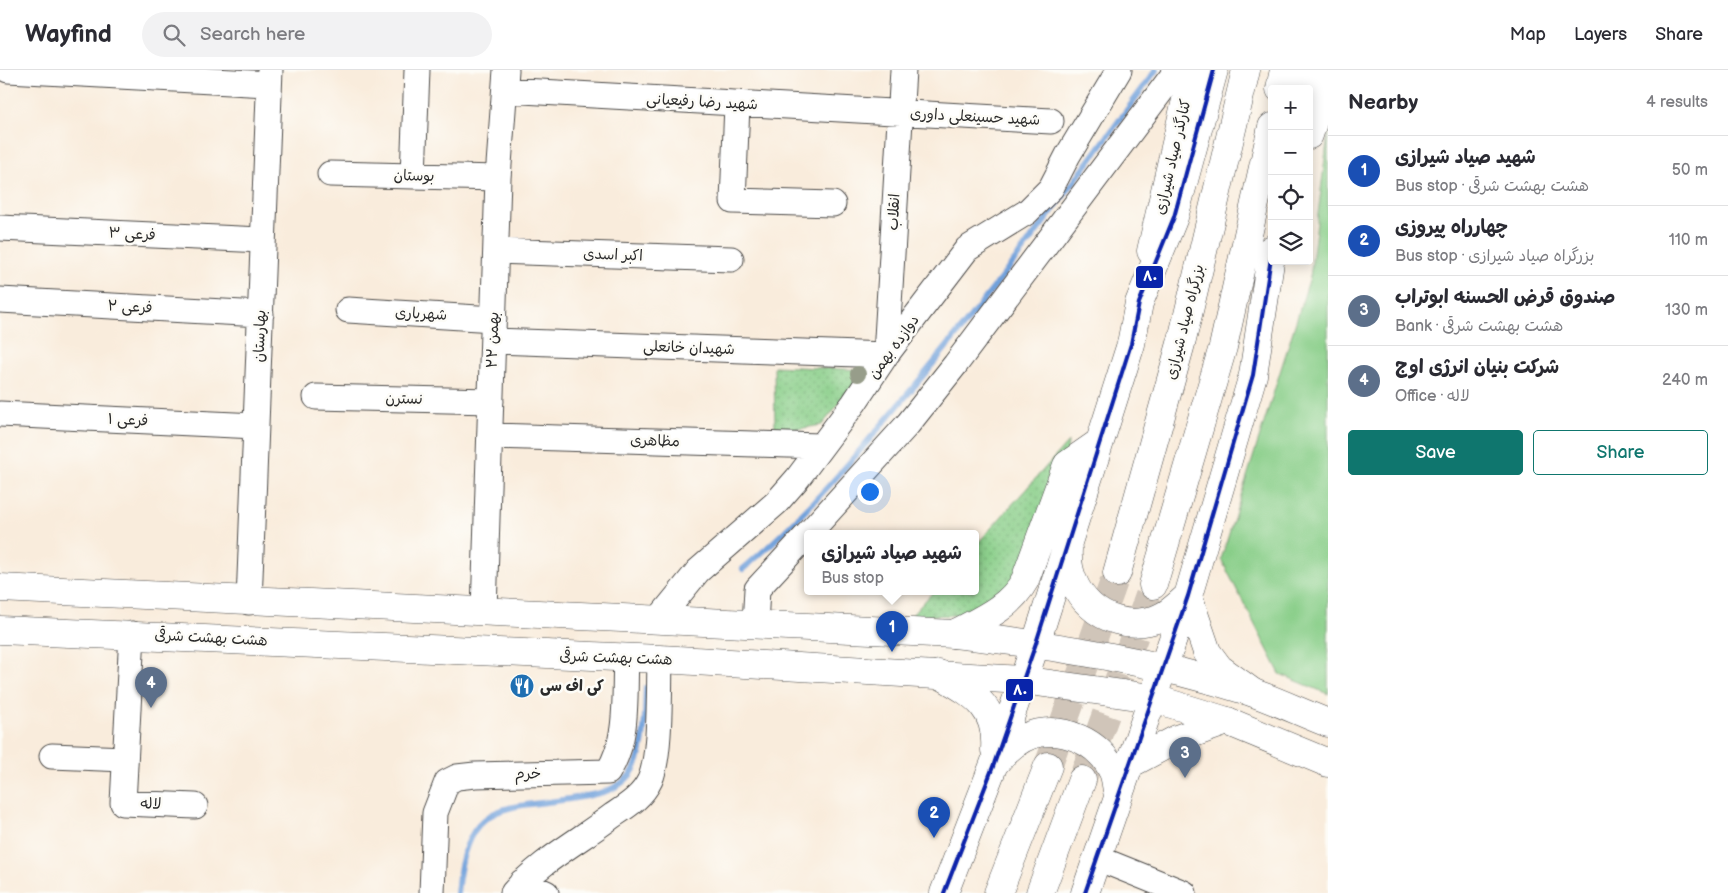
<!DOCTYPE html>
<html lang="en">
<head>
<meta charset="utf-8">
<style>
  body { margin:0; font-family:"Balsamiq Sans","Playpen Sans Arabic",sans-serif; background:#f2f2f3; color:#2b2b33 }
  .controls { position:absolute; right:15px; top:15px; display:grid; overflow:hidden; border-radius:5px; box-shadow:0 2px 12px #0003 }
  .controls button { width:45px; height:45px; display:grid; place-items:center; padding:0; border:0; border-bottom:1px solid #e1e1e2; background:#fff; color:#2b2b33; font:25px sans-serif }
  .you { position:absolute; left:869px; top:421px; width:18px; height:18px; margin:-12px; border:4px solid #fff; border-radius:50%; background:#1a73e8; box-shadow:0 0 0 8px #1a73e833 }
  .badge { display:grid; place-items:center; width:32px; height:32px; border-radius:50%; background:#0f766e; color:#fff; font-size:16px; font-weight:700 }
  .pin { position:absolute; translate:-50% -41px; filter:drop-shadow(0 1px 2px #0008) }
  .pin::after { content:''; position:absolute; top:26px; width:18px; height:15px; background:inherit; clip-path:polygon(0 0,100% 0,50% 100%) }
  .popup { position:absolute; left:804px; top:460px; width:175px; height:65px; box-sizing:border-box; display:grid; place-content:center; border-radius:5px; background:#fff; filter:drop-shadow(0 1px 4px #0005); font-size:16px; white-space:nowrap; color:#7c7c81 }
  .popup b { font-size:19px; color:#2b2b33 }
  .popup::after { content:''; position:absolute; left:50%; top:100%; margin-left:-10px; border:10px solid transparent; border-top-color:#fff }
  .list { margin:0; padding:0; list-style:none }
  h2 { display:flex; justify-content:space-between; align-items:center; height:65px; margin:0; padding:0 20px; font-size:21px }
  h2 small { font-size:16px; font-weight:400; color:#7c7c81 }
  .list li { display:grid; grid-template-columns:32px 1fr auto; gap:15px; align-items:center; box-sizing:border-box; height:70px; padding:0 20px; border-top:1px solid #e1e1e2 }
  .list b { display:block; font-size:19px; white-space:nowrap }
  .list p { margin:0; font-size:16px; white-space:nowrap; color:#7c7c81 }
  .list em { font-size:16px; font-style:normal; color:#7c7c81 }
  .actions { display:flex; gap:10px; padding:15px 20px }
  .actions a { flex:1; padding:11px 0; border:1px solid #0f766e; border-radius:5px; text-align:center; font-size:18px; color:#0f766e }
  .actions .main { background:#0f766e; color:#fff }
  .icon { flex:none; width:28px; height:28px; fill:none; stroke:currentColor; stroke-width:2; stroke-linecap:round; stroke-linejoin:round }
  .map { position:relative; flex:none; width:1328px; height:823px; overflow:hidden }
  header { display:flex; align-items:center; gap:30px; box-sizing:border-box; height:70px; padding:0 25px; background:#fff; border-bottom:1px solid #e1e1e2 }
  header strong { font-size:24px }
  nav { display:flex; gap:28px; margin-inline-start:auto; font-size:18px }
  .search { width:350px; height:45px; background:#f2f2f3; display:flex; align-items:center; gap:12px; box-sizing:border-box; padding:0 18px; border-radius:28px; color:#7c7c81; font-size:19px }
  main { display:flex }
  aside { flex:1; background:#fff }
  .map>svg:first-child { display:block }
  .grass { fill:url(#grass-dots); stroke:#5a7c5a }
  .pitch { fill:#88ce88; stroke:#5a7c5a }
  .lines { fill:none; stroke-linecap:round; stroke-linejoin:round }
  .stream { stroke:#71a1db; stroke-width:6 }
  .highway-tunnel { stroke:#d0c5b9; stroke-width:28; stroke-dasharray:28 14; stroke-linecap:butt }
  .minor-casing { stroke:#4a4846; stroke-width:27 }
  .major-casing { stroke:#4a4846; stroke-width:29 }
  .highway-casing { stroke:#4a4846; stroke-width:29 }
  .minor { stroke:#fff; stroke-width:25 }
  .major { stroke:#fff; stroke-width:28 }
  .highway { stroke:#fff; stroke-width:28 }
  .bus-1-casing { stroke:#fdfcf7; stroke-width:8 }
  .bus-1 { stroke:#0924aa; stroke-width:4 }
  .tree { fill:#979d8a }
  .labels { text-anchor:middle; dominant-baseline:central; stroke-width:5; stroke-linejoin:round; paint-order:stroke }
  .street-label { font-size:15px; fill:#2b2b2b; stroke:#fdfcf7 }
  .poi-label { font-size:15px; font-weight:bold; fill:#2b2b2b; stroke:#fdfcf7; text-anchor:start }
  .line-badge { stroke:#fdfcf7; stroke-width:2 }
  .badge-label { font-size:14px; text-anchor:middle; font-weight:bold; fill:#fff }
</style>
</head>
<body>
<header>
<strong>Wayfind</strong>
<div class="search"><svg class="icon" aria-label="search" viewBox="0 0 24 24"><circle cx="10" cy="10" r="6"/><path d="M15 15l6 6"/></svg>Search here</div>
<nav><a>Map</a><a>Layers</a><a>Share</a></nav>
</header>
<main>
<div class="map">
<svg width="1328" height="823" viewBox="0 0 1328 823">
  <defs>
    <pattern id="grass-dots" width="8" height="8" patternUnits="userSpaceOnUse" patternTransform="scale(1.25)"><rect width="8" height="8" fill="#88ce88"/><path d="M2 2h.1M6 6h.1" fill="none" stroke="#6fa76f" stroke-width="1.8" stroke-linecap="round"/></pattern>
  </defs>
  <rect width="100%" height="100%" fill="#fdfcf7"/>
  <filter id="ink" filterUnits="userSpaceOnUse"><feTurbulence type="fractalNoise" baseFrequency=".02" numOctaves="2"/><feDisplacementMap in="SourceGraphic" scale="10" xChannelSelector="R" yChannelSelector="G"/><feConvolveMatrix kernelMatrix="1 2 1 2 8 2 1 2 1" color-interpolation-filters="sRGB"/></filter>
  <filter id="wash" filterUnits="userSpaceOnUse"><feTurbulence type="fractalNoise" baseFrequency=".0096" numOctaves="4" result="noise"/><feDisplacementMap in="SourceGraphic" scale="20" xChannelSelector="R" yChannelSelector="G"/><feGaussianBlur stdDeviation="1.12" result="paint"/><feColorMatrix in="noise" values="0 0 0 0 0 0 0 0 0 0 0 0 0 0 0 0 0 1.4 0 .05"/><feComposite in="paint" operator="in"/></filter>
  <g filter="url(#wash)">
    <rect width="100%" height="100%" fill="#f9ecdc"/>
    <path class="grass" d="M 774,296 L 866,300 L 822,355 L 775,363 Z
      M 1068,372 L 1067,385 L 1013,517 L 968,545 L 911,546 L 934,521 L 976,521 L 976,475 Z"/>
    <path class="pitch" d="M 1328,64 L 1328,624 L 1280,604 L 1221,489 L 1310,207 Z"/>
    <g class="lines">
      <path class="stream" d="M 743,499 C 804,448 855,387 906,326 C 995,221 1075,111 1156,0
        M 457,823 C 467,718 513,743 591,725 C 607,722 620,717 631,704 C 646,684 645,642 646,618"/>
    </g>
  </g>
  <g filter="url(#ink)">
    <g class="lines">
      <path class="highway-tunnel" d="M 1048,696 L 1117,503
        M 1082,710 L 1153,515"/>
      <defs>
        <path id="minor" d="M 8,0 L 269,14
          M 505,20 L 1051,51
          M 737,35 L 733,131 L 833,134
          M 330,104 L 498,108
          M 413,106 L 417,0
          M 0,158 L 263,170
          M 496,181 L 731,189
          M 0,230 L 261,244
          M 348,240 L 494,249
          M 493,271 L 886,285 L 903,0
          M 316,327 L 491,331
          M 0,344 L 256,356
          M 490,366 L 820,376
          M 809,463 L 908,354 L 955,295 L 1177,0
          M 249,532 L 270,0
          M 484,541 L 498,108 L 506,0
          M 658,550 L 698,501 L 776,433 L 797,409 L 854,333 L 886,285 L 967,179 L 1027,142 L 1051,118 L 1068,85 L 1119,0
          M 755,555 L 757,519 L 808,464
          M 132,564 L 123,733 L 195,736
          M 52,686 L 125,689
          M 1097,788 L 1184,823
          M 522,812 L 546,823
          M 432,823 L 435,743 L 447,712 L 457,707 L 475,705 L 608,702 C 629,669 624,626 626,588
          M 513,823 C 539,792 579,771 612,746 C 627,736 642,727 650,710 C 661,685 659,619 660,589"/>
        <path id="major" d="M 1309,65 L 1328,6
          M 1151,181 L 1193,0
          M 0,518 L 954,564 C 1054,575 1154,591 1251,622 C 1277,631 1302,643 1328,653
          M 0,560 L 660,589 L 1022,610 L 1152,628 L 1227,651 L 1328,693"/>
        <path id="highway" d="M 1280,19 L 1284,0
          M 1306,19 L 1311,0
          M 1068,479 C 1065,524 1104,561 1149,551 C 1165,548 1176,537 1188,526 L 1207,582 L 1219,598 L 1252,622
          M 1117,503 L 1182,270 L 1246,0
          M 1153,515 L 1223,277 L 1272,57
          M 954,564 C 980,550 1010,538 1025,510 L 1067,395 L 1100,372
          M 939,604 C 973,624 998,636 995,680
          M 995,693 C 1005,681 1016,670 1031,665 C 1063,655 1100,672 1113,702 C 1116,709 1116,718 1118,725
          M 1130,694 L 1177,669 L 1227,651
          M 944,823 L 994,694 L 1036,573 L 1131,274 L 1139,233 L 1174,147 L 1214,0
          M 998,823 L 1048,696
          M 1040,823 L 1082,710
          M 1085,823 L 1188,526 L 1253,305 L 1272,179"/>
      </defs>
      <use href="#minor" class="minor-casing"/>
      <use href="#major" class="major-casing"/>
      <use href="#highway" class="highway-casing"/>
      <use href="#minor" class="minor"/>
      <use href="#major" class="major"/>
      <use href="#highway" class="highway"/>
      <defs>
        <path id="bus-1" d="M 944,823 L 994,694 L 1036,573 L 1131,274 L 1139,233 L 1174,147 L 1214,0
          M 1085,823 L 1188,526 L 1253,305 L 1272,181"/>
      </defs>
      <use href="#bus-1" class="bus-1-casing"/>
      <use href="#bus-1" class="bus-1"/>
    </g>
    <circle class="tree" cx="858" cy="304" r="8"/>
  </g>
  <defs>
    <symbol id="restaurant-disc" viewBox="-11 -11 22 22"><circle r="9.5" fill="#1f6fb2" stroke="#fdfcf7"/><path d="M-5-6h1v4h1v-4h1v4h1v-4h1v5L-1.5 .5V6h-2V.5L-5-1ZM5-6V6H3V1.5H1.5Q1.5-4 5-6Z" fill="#fff"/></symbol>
  </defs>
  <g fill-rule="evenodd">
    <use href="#restaurant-disc" x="508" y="602" width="28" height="28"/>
  </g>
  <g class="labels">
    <g class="street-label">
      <text transform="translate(702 32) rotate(3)">شهید رضا رفیعیانی</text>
      <text transform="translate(975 47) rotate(3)">شهید حسینعلی داوری</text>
      <text transform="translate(1173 87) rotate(-77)">کنارگذر صیاد شیرازی</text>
      <text transform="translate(414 106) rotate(1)">بوستان</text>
      <text transform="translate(894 142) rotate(-87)">انقلاب</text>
      <text transform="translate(132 164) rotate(3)">فرعی ۳</text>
      <text transform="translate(613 185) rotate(2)">اکبر اسدی</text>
      <text transform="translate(130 237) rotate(3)">فرعی ۲</text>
      <text transform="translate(421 244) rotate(3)">شهریاری</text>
      <text transform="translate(1185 252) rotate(-76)">بزرگراه صیاد شیرازی</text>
      <text transform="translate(260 266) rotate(-88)">بهارستان</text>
      <text transform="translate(493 270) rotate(-88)">۲۲ بهمن</text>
      <text transform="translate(894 277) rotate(-54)">دوازده بهمن</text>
      <text transform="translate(689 278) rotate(2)">شهیدان خانعلی</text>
      <text transform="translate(404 329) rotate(1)">نسترن</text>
      <text transform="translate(128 350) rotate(3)">فرعی ۱</text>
      <text transform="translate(655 371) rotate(2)">مظاهری</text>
      <text transform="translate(211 568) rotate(3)">هشت بهشت شرقی</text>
      <text transform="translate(616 588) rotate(2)">هشت بهشت شرقی</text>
      <text transform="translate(528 704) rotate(-1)">خرم</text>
      <text transform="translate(151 734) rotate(2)">لاله</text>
    </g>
    <g class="poi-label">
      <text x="540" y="616">کی اف سی</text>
    </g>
  </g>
  <g class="line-badge">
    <rect x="1135" y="195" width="29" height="24" rx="5" fill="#0924aa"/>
    <rect x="1005" y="608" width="29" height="24" rx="5" fill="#0924aa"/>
  </g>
  <g class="badge-label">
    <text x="1150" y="211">۸۰</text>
    <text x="1020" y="625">۸۰</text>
  </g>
</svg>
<div class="controls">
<button>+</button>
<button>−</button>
<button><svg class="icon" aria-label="locate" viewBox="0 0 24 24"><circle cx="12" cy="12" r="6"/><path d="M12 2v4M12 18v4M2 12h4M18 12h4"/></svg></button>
<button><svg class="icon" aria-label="layers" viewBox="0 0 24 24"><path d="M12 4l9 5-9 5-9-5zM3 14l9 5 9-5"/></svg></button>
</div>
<div class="you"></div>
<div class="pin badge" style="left:892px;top:582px;background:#1a4fb4">1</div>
<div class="popup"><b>شهید صیاد شیرازی</b>Bus stop</div>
<div class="pin badge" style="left:934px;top:768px;background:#1a4fb4">2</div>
<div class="pin badge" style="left:1185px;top:708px;background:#5c6f8a">3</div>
<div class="pin badge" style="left:151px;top:638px;background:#5c6f8a">4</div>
</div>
<aside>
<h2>Nearby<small>4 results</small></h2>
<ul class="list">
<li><span class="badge" style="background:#1a4fb4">1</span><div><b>شهید صیاد شیرازی</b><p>Bus stop · هشت بهشت شرقی</p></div><em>50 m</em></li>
<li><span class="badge" style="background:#1a4fb4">2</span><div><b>چهارراه پیروزی</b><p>Bus stop · بزرگراه صیاد شیرازی</p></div><em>110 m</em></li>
<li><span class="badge" style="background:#5c6f8a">3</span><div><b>صندوق قرض الحسنه ابوتراب</b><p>Bank · هشت بهشت شرقی</p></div><em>130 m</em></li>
<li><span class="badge" style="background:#5c6f8a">4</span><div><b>شرکت بنیان انرژی اوج</b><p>Office · لاله</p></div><em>240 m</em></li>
</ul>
<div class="actions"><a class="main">Save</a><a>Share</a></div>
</aside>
</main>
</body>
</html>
